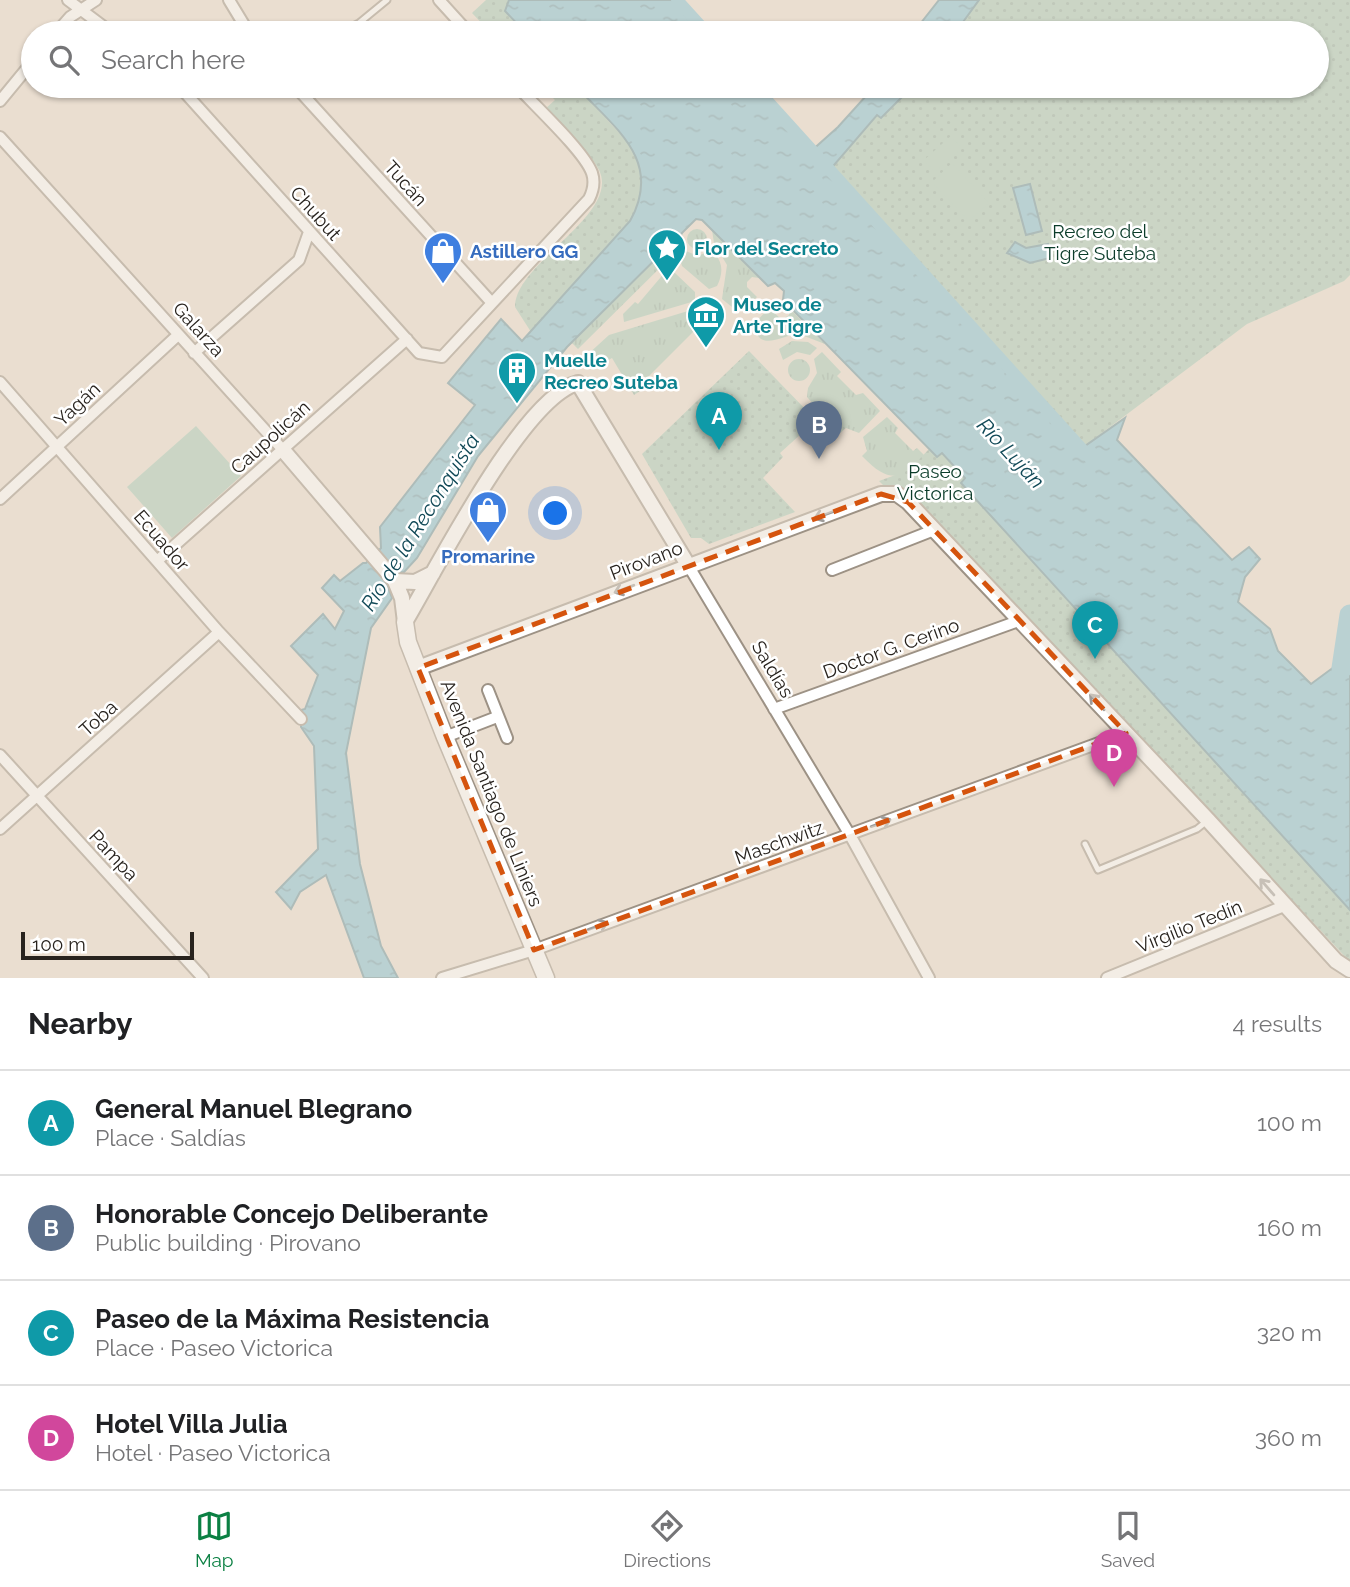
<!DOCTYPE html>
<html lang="en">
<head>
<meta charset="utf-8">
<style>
  body { margin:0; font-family:Raleway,sans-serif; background:#f2f2f2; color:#202124 }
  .scale { position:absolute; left:21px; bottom:18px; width:173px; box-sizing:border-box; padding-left:7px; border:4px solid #28231e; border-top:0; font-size:19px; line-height:24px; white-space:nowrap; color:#28231e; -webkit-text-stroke:5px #fff; paint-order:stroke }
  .you { position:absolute; left:556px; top:514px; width:24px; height:24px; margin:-18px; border:5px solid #fff; border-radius:50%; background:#1a73e8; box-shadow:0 0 0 10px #1a73e833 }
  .badge { display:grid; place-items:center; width:46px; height:46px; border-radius:50%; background:#0b8043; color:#fff; font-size:23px; font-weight:700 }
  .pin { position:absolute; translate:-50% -58px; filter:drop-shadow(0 2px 4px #0008) }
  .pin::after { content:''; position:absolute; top:37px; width:24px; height:21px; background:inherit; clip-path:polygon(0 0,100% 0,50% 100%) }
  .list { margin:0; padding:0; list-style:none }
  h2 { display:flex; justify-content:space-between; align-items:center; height:91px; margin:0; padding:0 28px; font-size:30px }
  h2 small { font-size:23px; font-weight:400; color:#757577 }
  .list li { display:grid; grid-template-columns:46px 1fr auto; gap:21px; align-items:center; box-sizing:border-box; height:105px; padding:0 28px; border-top:2px solid #e0e0e0 }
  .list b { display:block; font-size:26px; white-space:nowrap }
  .list p { margin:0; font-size:23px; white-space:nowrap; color:#757577 }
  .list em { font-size:23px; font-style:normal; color:#757577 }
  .icon { flex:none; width:38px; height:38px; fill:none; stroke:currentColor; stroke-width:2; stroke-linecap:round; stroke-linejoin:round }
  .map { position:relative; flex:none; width:1350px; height:978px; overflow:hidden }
  .search { position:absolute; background:#fff; box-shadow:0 2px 5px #0004; left:21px; right:21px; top:21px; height:77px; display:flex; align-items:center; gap:18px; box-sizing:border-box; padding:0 24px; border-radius:38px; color:#757577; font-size:26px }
  .sheet { height:511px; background:#fff }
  nav { display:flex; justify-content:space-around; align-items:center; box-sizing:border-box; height:98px; border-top:2px solid #e0e0e0; background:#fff; font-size:19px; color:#757577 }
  nav a { display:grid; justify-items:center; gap:4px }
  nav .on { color:#0b8043 }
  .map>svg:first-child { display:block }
  .grass { fill:url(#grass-tufts) }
  .park { fill:url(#park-dots) }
  .pitch { fill:#a6cbb9 }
  .water { fill:url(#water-ripples); stroke:#66929e; stroke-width:2 }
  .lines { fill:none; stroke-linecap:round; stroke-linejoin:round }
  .canal { stroke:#81c1d5; stroke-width:12 }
  .river { stroke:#81c1d5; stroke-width:21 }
  .service-casing { stroke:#9d9285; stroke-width:9 }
  .minor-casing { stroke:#9d9285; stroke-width:14 }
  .tertiary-casing { stroke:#9d9285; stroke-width:18 }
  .secondary-casing { stroke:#9d9285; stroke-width:19 }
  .service { stroke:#fff; stroke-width:5 }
  .minor { stroke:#fff; stroke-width:10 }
  .tertiary { stroke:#fff; stroke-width:14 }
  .secondary { stroke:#fff; stroke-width:16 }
  .oneway { stroke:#9e9c9a }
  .marked { fill:none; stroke:#d5540e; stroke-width:5; stroke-dasharray:14 9; stroke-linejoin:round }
  .labels { text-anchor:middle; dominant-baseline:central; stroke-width:5; stroke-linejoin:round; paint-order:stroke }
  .street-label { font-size:19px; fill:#28231e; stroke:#fff }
  .park-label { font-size:19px; fill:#0b3c2a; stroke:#fff }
  .culture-label { font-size:19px; font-weight:bold; fill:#0d838f; stroke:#fff; text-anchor:start }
  .shop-label { font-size:19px; font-weight:bold; fill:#366cbe; stroke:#fff; text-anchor:start }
  .water-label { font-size:21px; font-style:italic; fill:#114957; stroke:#fff }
</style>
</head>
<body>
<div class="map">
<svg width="1350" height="978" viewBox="0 0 1350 978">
  <defs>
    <pattern id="grass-tufts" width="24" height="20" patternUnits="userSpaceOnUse" patternTransform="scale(1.75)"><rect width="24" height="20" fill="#a6cbb9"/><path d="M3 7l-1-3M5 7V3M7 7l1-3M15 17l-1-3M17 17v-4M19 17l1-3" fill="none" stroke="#8fae9f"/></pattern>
    <pattern id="park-dots" width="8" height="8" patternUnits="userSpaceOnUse" patternTransform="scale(1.75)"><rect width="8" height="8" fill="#a6cbb9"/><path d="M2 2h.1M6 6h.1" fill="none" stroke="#8fae9f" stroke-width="1.8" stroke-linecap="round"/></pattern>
    <pattern id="water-ripples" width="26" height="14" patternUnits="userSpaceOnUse" patternTransform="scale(1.75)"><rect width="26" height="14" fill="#81c1d5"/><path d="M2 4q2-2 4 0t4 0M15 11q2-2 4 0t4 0" fill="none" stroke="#6a9cac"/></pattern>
  </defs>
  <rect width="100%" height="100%" fill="#eaded0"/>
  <path class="grass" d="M687 239a10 10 0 1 1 20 0a10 10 0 1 1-20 0Z
    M 683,230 L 682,246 L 578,349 L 572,343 Z
    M 712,230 L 759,278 L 752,277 L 747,282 L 747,287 L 757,297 L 746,307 L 732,307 L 722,299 L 727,265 L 714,243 Z
    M 711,250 C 723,260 724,272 717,286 L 709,289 L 682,266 L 680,259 L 686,251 L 698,256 Z
    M 666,271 L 675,273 L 695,292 L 695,301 L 624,322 L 623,314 L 635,302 L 638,304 Z
    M 701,307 L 712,313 L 640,385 L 643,389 L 634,395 L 612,358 L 593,369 L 586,356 L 609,335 Z
    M 769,308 L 782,320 L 789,315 L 789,308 L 825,344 L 799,334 C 782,335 756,354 755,323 Z
    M 792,341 L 808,342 L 817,348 L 810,355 L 797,352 L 783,360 L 779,349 Z
    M 822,352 L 841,372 L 837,376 L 856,395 L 863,393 L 880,411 L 859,433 L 846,428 L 840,433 L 807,397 L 808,388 L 817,373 L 814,359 Z
    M788 370a11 11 0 1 1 22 0a11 11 0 1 1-22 0Z
    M 887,417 L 898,428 L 895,433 L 913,451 L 917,448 L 933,464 C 897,476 891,486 862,456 L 867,451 L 863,437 Z"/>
  <path class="park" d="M 486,0 L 509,0 L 505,11 L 526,33 L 491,33 L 472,13 Z
    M 979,0 L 1350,0 L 1350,275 L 1344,281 L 1247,324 L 1082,448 L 1077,446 L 1005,371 L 959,314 L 883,231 L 859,210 L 827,171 L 877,114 L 881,118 L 913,86 L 1317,86 L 1317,33 L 955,33 Z
    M 541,86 L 576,86 L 635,150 L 642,171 L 641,196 L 630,221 L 531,332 L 515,307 C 515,262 621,215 599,170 C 587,147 562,128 545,109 L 555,100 Z
    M 749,351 L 811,415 L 797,429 L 801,434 L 780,453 L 783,457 L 763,478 L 795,512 L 709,544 L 701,538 L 691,538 L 642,454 Z
    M 929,449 L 937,457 L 942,453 L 966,479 L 961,483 L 1350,910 L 1350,962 L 910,492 L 899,486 L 883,485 L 879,481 L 909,470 Z"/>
  <path class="pitch" d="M 951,136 L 962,148 L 935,172 L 924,160 Z
    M 952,163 L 989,203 L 969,221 L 932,182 Z
    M 196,426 L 241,476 L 172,538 L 127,487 Z"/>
  <path class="water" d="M 509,0 L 672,0 L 700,33 L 526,33 L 505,11 Z
    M 939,0 L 979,0 L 955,33 L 913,33 Z
    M 576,86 L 758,86 L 768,107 L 810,152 L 838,127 L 875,86 L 913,86 L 881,118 L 877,115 L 828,172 C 884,241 950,301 1005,371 L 1015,375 L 1077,446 L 1082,448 L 1125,418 L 1117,440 L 1232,560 L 1249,547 L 1260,559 L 1245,577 L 1238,602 L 1270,629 L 1278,651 L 1311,684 L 1334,667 L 1341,638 L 1350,646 L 1350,910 L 961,483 L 965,478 L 942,453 L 937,457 L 783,300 L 784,291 L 775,283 L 768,286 L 702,220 L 696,219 L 567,347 L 478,456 L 417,558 L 404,572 L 398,573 L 388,587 L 392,598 L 371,628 L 346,753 L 360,864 L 381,946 L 398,978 L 364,978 L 326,875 L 300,892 L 291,909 L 276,892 L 318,849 L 314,746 L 301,727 L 301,710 L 305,709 L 318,675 L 291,646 L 323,614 L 335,629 L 344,611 L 322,588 L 334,575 L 340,581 L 363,563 L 366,563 L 381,548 L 380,527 L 475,405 L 448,383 L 501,319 L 522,341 L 630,221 C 664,160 614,128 576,86 Z
    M 1030,184 L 1042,231 L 1026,235 L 1013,188 Z
    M 1015,242 L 1026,248 L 1048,244 L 1050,258 L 1030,263 L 1007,253 Z"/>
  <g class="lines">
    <path class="canal" d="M 677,0 L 707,33
      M 754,86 L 1091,459"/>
    <path class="river" d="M 1342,668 L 1350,615"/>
    <defs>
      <path id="service" d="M 339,33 L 359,23 L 387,0
        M 1085,844 L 1098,870 L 1197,829 L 1207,821"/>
      <path id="minor" d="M 68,0 L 112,33
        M 229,0 L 249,33
        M 439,0 L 469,33
        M 56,33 L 70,17 L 96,0
        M 179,86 L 419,353 L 442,357 L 589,199 C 593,191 595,182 592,173 C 584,151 534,105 517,86
        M 295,86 L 492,303
        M 0,101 L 33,61
        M 0,137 L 283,450
        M 194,353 L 299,260 L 309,232
        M 0,382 L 219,632 L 301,719
        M 0,499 L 178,335
        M 157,561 L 407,339
        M 688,565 L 850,835 L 929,978
        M 832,570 L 934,530
        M 488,690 L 507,738
        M 774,709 L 1021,620
        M 445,737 L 497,717
        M 0,755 L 203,978
        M 0,829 L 219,632
        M 442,978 L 534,950 L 1126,733
        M 1107,978 L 1284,906"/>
      <path id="tertiary" d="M 283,450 L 395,581 L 402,598 L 405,622
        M 395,581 L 415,582 L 433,573
        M 405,622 C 436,570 523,397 578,383 L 688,565
        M 418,668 L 881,494 L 897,494 L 908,502 L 1208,820 L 1336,961 L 1350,970"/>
      <path id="secondary" d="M 405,622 L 408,642 L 445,737 L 546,978"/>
    </defs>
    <use href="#service" class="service-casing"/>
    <use href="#minor" class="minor-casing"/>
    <use href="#tertiary" class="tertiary-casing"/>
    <use href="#secondary" class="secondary-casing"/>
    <use href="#service" class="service"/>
    <use href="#minor" class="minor"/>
    <use href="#tertiary" class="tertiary"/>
    <use href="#secondary" class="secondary"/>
  </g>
  <defs><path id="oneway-shaft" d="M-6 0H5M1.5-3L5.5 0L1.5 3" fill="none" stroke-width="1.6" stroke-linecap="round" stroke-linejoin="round" transform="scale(1.75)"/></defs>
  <g class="oneway">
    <use href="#oneway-shaft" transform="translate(824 515) rotate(160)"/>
    <use href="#oneway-shaft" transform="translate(624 589) rotate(159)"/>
    <use href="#oneway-shaft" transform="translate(1097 702) rotate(-133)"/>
    <use href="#oneway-shaft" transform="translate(881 823) rotate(-20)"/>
    <use href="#oneway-shaft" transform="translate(1267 887) rotate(-131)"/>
    <use href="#oneway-shaft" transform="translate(598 926) rotate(-20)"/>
  </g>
  <path d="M0 0H1350V978H0ZM 881,494 L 908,502 L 1126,733 L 534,950 L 418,668 Z" fill="#eaded0" fill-opacity=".55" fill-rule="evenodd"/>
  <path class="marked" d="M 881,494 L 908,502 L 1126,733 L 534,950 L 418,668 Z"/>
  <defs>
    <symbol id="sight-pin" viewBox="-11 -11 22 30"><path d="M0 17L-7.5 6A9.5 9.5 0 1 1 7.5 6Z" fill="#0f9aa8" stroke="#fff"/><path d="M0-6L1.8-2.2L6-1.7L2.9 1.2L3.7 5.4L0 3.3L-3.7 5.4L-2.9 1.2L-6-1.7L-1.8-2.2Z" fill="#fff"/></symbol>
    <symbol id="shop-pin" viewBox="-11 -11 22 30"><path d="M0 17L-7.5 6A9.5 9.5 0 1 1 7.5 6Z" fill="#3f7fe0" stroke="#fff"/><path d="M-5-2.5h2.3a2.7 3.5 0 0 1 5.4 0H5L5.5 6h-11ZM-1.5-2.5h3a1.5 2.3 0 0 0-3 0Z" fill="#fff"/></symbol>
    <symbol id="museum-pin" viewBox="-11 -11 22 30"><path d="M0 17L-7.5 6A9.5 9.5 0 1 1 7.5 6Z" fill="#0f9aa8" stroke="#fff"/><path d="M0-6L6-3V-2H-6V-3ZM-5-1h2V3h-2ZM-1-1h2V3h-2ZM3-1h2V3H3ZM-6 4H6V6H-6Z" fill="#fff"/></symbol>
    <symbol id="building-pin" viewBox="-11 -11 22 30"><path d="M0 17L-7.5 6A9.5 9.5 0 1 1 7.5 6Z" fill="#0f9aa8" stroke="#fff"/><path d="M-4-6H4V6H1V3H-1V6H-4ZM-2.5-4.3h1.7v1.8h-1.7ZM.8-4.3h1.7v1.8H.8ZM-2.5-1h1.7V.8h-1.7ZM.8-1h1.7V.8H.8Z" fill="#fff"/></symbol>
  </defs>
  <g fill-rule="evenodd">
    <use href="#sight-pin" x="645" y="226" width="44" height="60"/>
    <use href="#shop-pin" x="421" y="229" width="44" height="60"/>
    <use href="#museum-pin" x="684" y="293" width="44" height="60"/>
    <use href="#building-pin" x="495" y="349" width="44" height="60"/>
    <use href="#shop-pin" x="466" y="488" width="44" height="60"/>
  </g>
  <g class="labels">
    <g class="street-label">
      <text transform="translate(406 183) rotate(48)">Tucán</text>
      <text transform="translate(316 213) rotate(48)">Chubut</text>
      <text transform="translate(199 329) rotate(48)">Galarza</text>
      <text transform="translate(77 404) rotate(-43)">Yagán</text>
      <text transform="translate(270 437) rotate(-42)">Caupolicán</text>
      <text transform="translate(162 540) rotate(49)">Ecuador</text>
      <text transform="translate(646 560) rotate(-21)">Pirovano</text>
      <text transform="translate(891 648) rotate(-20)">Doctor G. Cerino</text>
      <text transform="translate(773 669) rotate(59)">Saldías</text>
      <text transform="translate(98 718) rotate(-42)">Toba</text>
      <text transform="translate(492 793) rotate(68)">Avenida Santiago de Liniers</text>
      <text transform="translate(779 842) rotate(-20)">Maschwitz</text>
      <text transform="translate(114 855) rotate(47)">Pampa</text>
      <text transform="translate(1189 926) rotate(-22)">Virgilio Tedín</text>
    </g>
    <g class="park-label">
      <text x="1100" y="231">Recreo del<tspan x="1100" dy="22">Tigre Suteba</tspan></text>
      <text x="935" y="471">Paseo<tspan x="935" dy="22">Victorica</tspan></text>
    </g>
    <g class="culture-label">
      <text x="694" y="248">Flor del Secreto</text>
      <text x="733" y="304">Museo de<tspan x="733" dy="22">Arte Tigre</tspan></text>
      <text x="544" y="360">Muelle<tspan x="544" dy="22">Recreo Suteba</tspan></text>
    </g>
    <g class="shop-label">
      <text x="470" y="251">Astillero GG</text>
      <text x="488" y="556" text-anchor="middle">Promarine</text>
    </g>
    <g class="water-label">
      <text transform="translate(1011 453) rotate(47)">Río Luján</text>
      <text transform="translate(420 522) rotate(-58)">Río de la Reconquista</text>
    </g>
  </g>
</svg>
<div class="scale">100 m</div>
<div class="you"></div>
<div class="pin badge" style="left:719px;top:450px;background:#0f9aa8">A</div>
<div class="pin badge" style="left:819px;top:459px;background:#5c6f8a">B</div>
<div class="pin badge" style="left:1095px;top:659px;background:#0f9aa8">C</div>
<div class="pin badge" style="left:1114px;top:787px;background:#d1479c">D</div>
<div class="search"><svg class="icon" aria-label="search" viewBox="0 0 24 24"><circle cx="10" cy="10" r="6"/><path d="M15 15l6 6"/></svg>Search here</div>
</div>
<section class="sheet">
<h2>Nearby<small>4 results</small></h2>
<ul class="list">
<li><span class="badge" style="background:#0f9aa8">A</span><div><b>General Manuel Blegrano</b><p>Place · Saldías</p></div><em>100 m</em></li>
<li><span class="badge" style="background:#5c6f8a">B</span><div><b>Honorable Concejo Deliberante</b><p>Public building · Pirovano</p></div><em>160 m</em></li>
<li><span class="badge" style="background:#0f9aa8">C</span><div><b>Paseo de la Máxima Resistencia</b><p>Place · Paseo Victorica</p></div><em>320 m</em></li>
<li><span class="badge" style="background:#d1479c">D</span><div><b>Hotel Villa Julia</b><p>Hotel · Paseo Victorica</p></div><em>360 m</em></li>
</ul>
</section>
<nav>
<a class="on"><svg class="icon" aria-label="map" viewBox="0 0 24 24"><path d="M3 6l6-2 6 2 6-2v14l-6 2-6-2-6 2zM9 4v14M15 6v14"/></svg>Map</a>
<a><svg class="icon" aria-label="directions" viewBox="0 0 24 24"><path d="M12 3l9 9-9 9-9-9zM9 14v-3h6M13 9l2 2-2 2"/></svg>Directions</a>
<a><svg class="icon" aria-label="saved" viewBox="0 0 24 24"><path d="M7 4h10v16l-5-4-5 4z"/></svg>Saved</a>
</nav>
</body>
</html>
